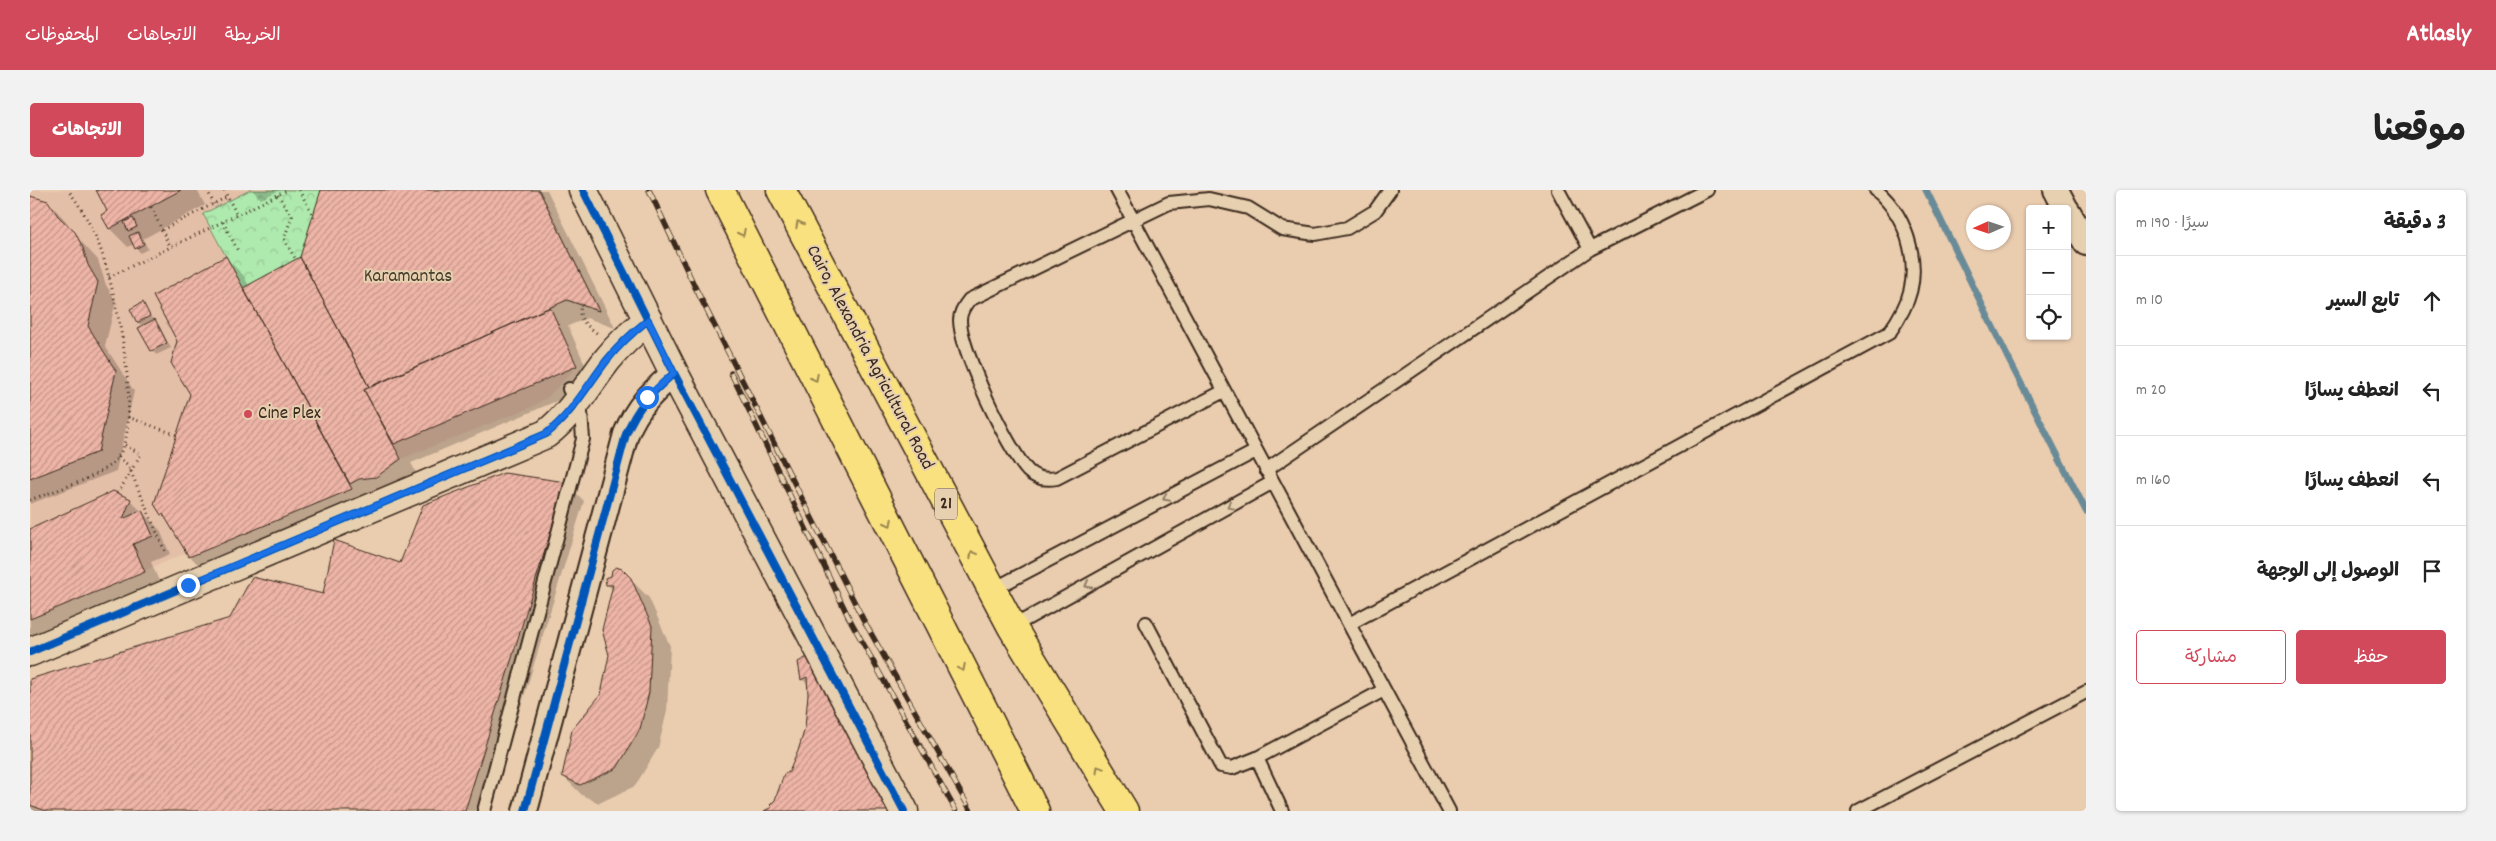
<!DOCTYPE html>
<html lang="ar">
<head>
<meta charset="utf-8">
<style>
  body { margin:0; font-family:Dekko,"Playpen Sans Arabic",sans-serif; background:#f2f2f2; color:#222; direction:rtl }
  .controls { position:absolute; right:15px; top:15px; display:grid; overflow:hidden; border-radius:5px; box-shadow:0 1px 4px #0004 }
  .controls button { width:45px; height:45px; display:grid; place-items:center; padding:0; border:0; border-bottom:1px solid #e0e0e0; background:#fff; color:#222; font:25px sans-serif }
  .compass { position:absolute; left:1936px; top:15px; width:45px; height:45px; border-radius:50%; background:#fff; box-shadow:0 1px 4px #0004; rotate:267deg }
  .stop { position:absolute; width:15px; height:15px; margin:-11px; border:4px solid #1a73e8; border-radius:50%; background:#fff }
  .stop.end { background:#1a73e8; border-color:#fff; box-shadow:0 1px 5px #0008 }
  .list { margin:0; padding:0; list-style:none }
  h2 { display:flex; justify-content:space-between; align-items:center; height:65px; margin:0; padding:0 20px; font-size:21px }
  h2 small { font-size:16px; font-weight:400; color:#767676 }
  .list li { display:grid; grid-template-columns:32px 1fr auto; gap:15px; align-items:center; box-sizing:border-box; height:90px; padding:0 20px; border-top:1px solid #e0e0e0 }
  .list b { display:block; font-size:19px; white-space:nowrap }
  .list em { font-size:16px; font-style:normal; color:#767676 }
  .actions { display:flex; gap:10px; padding:15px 20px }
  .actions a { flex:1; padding:11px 0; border:1px solid #d1495b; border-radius:5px; text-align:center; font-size:18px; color:#d1495b }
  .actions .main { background:#d1495b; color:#fff }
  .icon { flex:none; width:28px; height:28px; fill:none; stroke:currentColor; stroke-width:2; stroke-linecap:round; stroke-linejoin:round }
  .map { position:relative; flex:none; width:2056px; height:621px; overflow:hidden; direction:ltr; border-radius:5px }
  header { display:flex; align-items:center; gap:30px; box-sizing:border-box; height:70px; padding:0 25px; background:#d1495b; color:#fff }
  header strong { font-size:24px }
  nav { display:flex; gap:28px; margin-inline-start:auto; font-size:18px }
  .intro { display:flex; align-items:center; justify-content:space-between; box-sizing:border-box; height:120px; padding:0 30px }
  h1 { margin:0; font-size:35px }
  .button { padding:12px 22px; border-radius:5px; background:#d1495b; color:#fff; font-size:18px; font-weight:700 }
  main { display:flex; gap:30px; padding:0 30px }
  aside { flex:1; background:#fff; border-radius:5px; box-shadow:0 1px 4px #0004 }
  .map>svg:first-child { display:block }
  .built { fill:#e4bfa7 }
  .park { fill:url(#park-crowns); stroke:#748a66 }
  .shadow { fill:#0003 }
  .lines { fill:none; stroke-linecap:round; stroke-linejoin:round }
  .stream { stroke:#698b98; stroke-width:7 }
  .building { fill:url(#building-hatch); stroke:#3b2a1e }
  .service-casing { stroke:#3b2a1e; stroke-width:16 }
  .minor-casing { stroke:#3b2a1e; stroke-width:28 }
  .tertiary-casing { stroke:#3b2a1e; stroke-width:31 }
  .trunk-casing { stroke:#3b2a1e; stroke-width:31 }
  .path { stroke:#3b2a1e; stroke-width:3; stroke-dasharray:1 4; stroke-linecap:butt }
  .service { stroke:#e7d0b0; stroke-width:12 }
  .minor { stroke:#e7d0b0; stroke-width:24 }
  .tertiary { stroke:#e7d0b0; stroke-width:28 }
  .trunk { stroke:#fae180; stroke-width:28 }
  .rail-casing { stroke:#3b2a1e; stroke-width:5.5 }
  .rail { stroke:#e7d0b0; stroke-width:4; stroke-dasharray:11; stroke-linecap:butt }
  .path-bridge { stroke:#3b2a1e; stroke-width:3; stroke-dasharray:1 4; stroke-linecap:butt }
  .cycleway-casing { stroke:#e7d0b0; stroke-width:11 }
  .cycleway { stroke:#0057b8; stroke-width:8 }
  .oneway { stroke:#9a864f }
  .oneway2 { stroke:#917d67 }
  .route { stroke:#1a73e8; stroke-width:6 }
  .poi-dot { fill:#d1495b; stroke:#e7d0b0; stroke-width:2 }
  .labels { text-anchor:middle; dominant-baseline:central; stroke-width:4; stroke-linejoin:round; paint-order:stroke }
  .shield { fill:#e7d0b0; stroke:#6f5c4a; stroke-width:1 }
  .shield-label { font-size:18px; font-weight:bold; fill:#3b2a1e }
  .park-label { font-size:19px; fill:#463d2c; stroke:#e7d0b0 }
  .street-label { font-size:19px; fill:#3b2a1e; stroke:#e7d0b0 }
  .poi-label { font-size:19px; fill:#3b2a1e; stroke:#e7d0b0; text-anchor:start }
</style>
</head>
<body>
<header>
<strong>Atlasly</strong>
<nav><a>الخريطة</a><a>الاتجاهات</a><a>المحفوظات</a></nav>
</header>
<div class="intro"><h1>موقعنا</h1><a class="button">الاتجاهات</a></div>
<main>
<aside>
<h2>3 دقيقة<small>سيرًا · 190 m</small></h2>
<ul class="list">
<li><svg class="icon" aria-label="ahead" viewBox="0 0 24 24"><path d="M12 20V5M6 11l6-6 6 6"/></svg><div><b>تابع السير</b></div><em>10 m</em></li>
<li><svg class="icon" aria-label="left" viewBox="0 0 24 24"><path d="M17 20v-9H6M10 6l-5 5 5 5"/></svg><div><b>انعطف يسارًا</b></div><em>20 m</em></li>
<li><svg class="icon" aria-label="left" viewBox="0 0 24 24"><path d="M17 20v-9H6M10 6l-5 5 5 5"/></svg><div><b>انعطف يسارًا</b></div><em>160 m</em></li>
<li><svg class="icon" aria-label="arrive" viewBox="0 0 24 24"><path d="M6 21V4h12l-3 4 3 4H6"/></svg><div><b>الوصول إلى الوجهة</b></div></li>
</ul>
<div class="actions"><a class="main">حفظ</a><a>مشاركة</a></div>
</aside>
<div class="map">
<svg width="2056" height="621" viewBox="0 0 2056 621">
  <defs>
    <pattern id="park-crowns" width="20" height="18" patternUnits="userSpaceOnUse" patternTransform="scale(1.25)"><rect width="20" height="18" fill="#aee9ae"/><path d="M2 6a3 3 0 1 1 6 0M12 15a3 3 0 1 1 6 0" fill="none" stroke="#97c895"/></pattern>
    <pattern id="building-hatch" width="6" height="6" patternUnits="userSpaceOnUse" patternTransform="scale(1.25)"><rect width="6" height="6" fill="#eeb5a7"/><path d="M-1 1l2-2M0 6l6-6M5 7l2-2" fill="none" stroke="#c29387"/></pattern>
  </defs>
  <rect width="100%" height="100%" fill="#eaccaf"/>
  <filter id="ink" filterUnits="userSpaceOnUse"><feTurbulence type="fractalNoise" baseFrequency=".02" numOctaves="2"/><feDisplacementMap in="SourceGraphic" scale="10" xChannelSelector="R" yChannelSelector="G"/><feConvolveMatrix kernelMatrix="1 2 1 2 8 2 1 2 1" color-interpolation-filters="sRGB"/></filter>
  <g filter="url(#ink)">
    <path class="built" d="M 0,0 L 509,0 L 569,121 L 537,110 L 521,117 L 547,176 L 519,206 L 502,217 L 371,269 L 351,285 L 329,289 L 320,294 L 322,299 L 159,367 L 156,363 L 0,429 Z"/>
    <path class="park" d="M 220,0 L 509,0 L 569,121 L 537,110 L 213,98 L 173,24 Z"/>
    <path class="shadow" d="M 67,0 L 167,0 L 175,15 L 113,49 L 118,59 L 110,63 L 104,54 L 98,57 L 80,39 L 73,25 L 79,22 Z
      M 222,0 L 250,0 L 231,9 Z
      M 292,0 L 517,0 L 585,138 L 557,128 L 538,136 L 564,195 L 381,273 L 389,288 L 178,385 L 160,366 L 139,332 L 132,324 L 195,67 L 214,86 L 219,96 L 271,68 Z
      M 0,8 L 18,12 L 36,31 L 46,46 L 68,70 L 76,95 L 86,111 L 75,156 L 104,201 L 86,281 L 0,314 Z
      M 112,114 L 124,131 L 129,135 L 141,158 L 126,165 L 110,138 L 113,137 L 108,132 Z
      M 536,293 L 554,311 L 459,621 L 0,621 L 0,491 L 294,405 L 370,375 Z
      M 100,310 L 130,340 L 140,364 L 121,372 L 133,401 L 0,455 L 0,341 Z
      M 591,380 L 619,408 L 640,456 L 637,521 L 628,558 L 605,596 L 569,613 L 552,605 L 533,586 L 572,505 L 580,465 L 583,400 L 577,394 Z
      M 769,473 L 877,621 L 744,618 L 769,561 L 778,521 L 778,495 L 773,490 Z"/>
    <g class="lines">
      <path class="stream" d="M 1896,0 L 1979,170 L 2056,321"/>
    </g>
    <path class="building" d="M 66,0 L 151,0 L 79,39 L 71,25 L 77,21 Z
      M 291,0 L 509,0 L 569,121 L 537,110 L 339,197 L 270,67 Z
      M 0,6 L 18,11 L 28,26 L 45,42 L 53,58 L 58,75 L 68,92 L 58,136 L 86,181 L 68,262 L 0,289 Z
      M 103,28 L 107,37 L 98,41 L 94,32 Z
      M 108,42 L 114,54 L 105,59 L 99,46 Z
      M 196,66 L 322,299 L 159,367 L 133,324 L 131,325 L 124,314 L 160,204 L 141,173 L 147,151 L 123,106 Z
      M 270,67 L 339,197 L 334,200 L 371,269 L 346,287 L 329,289 L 320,294 L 213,98 Z
      M 113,112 L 120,126 L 107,133 L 100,119 Z
      M 520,117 L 547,176 L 364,254 L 334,200 Z
      M 125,129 L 137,153 L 121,161 L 108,138 Z
      M 474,283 L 536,292 L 435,621 L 16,621 L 0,615 L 0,489 L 200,428 L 222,387 L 293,404 L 304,350 L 370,373 L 393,315 Z
      M 83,301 L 101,309 L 93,329 L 112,320 L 123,346 L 103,354 L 115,382 L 0,429 L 0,339 Z
      M 586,377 L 592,379 L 601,388 L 622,436 L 619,502 L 610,539 L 587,578 L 550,595 L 532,586 L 542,540 L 571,504 L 579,465 L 572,440 L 583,395 L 576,395 L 575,388 L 581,386 L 582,380 Z
      M 783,464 L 869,621 L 734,621 L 742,617 L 740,615 L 745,610 L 754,584 L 759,582 L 768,561 L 775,538 L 778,504 L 777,487 L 771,490 L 768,472 Z"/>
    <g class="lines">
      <defs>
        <path id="service" d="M 1087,0 L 1419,621
          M 1528,0 L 1560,59
          M 1194,201 L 1027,288 C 1016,290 1006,289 998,281 C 978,260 930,159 930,130 C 930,122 934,116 939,110 L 1139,13 L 1179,9 L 1218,18 L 1252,39 L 1285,44 L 1317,38 L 1345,21 L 1360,0
          M 1236,280 L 1560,59 L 1677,0
          M 962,400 L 1226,261
          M 1116,433 L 1191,576 L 1202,578 L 1227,568 L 1354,500
          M 1319,434 L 1859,143 C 1864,136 1869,128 1873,120 C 1894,80 1879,28 1846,0
          M 982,437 L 1243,292
          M 1227,568 L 1252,621
          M 454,621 L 553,249 L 551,222 L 539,199
          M 1828,621 L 2056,502"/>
        <path id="minor" d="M 2026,0 L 2036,19
          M 2037,20 L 2056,53
          M 495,621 L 596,244 C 608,215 622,203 644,183"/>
        <path id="tertiary" d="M 553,0 L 644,183 L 874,621
          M 0,462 L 516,244 C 542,224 557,196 577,170 C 589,155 603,142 618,130"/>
        <path id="trunk" d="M 690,0 L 1005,621
          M 751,0 L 982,437 L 1094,621"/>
      </defs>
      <use href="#service" class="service-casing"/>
      <use href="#minor" class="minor-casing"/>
      <use href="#tertiary" class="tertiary-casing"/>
      <use href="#trunk" class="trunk-casing"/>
      <path class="path" d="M 177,0 L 184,14
        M 194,0 L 207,25
        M 269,0 L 284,27
        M 248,5 L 262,26 L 254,49 L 266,70
        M 121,17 L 140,57
        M 193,32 L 208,61
        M 132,40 L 197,7
        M 79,87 L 258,0
        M 552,114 C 545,129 558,136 568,144
        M 98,227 L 147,245
        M 95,255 L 111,264 L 105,274
        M 88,267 L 98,275 L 136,364
        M 0,310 C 25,300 72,288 88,267 C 114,231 86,105 72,63 C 64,41 53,19 38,0"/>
      <use href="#service" class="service"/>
      <use href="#minor" class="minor"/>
      <use href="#tertiary" class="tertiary"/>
      <use href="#trunk" class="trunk"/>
      <defs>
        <path id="rail" d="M 619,0 L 665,97 L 833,429 L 941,621
          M 701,183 L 818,426 L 926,621"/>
      </defs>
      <use href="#rail" class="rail-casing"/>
      <use href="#rail" class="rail"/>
      <path class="path-bridge" d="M 88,303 L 105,274"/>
      <defs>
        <path id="cycleway" d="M 553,0 L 644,183 L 874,621
          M 0,462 L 516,244 C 542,224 557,196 577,170 C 589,155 603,142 618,130
          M 495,621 L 596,244 C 608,215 622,203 644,183"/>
      </defs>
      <use href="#cycleway" class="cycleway-casing"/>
      <use href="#cycleway" class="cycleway"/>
    </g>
    <defs><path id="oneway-chevron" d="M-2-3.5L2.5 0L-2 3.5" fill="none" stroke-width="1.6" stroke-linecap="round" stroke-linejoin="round" transform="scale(1.25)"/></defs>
    <g class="oneway">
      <use href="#oneway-chevron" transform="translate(769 34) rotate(-118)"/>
      <use href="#oneway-chevron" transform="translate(712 43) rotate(63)"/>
      <use href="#oneway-chevron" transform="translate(785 188) rotate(63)"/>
      <use href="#oneway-chevron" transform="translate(859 333) rotate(63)"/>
      <use href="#oneway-chevron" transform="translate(943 364) rotate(-118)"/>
      <use href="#oneway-chevron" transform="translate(932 478) rotate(63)"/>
      <use href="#oneway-chevron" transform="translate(1069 579) rotate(-121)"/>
    </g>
    <g class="oneway2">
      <use href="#oneway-chevron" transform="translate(1136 308) rotate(152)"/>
      <use href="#oneway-chevron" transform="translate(1200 316) rotate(151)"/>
      <use href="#oneway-chevron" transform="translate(1058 395) rotate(151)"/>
    </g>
  </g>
  <g class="lines" filter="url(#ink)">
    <path class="route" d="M 158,395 L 516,244 C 542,223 557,196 577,170 C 589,155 603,142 618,130 L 644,183 L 617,207"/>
  </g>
  <circle class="poi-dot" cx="218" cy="224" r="5"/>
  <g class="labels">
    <rect class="shield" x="905" y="298.5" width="22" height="31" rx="4"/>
    <g class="shield-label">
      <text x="916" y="314">21</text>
    </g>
    <g class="park-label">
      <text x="378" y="87">Karamantas</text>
    </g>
    <g class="street-label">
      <text transform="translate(839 168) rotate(62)">Cairo, Alexandria Agricultural Road</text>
    </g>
    <g class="poi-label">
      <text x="228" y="224">Cine Plex</text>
    </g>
  </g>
</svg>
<div class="controls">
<button>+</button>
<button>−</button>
<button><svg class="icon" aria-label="locate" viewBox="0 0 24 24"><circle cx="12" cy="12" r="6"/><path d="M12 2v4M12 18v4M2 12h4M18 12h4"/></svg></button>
</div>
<svg class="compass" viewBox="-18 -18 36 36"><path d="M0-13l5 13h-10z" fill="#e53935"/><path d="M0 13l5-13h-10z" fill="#767676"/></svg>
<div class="stop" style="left:617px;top:207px"></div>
<div class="stop end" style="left:158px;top:395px"></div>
</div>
</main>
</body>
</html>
